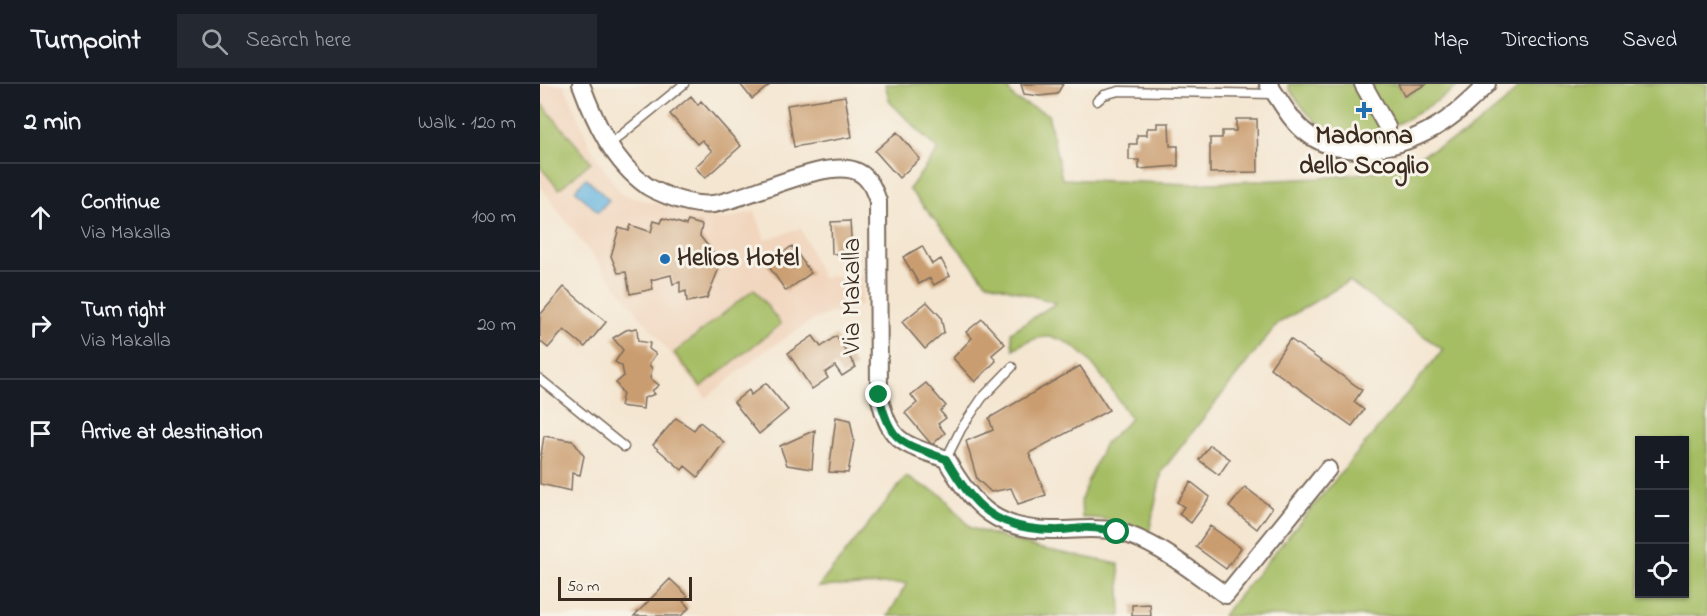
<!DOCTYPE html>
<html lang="en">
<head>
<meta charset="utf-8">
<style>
  body { margin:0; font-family:"Indie Flower",sans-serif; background:#242831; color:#f1f3f6 }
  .controls { position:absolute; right:18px; bottom:18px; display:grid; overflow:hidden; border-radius:0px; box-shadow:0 2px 4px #0004 }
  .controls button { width:54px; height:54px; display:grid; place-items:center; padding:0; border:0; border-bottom:2px solid #363941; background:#171b24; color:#f1f3f6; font:30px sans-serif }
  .scale { position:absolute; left:18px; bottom:15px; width:134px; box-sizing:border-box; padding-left:6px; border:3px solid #3b2a1e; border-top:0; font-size:16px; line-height:21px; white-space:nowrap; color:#3b2a1e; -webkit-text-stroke:4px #f7f3e8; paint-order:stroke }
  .stop { position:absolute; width:18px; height:18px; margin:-14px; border:4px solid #0b8043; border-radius:50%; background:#fff }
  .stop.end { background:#0b8043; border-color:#fff; box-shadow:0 2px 6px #0008 }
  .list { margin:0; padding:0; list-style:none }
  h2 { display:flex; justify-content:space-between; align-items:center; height:78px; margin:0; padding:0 24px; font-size:26px }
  h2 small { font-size:20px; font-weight:400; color:#9ea1a6 }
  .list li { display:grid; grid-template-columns:39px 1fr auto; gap:18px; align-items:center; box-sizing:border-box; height:108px; padding:0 24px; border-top:2px solid #363941 }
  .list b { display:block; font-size:22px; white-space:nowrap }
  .list p { margin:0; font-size:20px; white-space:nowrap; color:#9ea1a6 }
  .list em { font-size:20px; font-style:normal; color:#9ea1a6 }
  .icon { flex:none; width:33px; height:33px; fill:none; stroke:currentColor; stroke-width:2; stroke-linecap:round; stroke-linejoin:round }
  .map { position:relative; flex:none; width:1167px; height:532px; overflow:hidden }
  header { display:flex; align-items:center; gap:36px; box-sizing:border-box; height:84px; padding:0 30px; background:#171b24; border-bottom:2px solid #363941 }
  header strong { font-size:28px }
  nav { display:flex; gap:33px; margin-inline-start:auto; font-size:21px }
  .search { width:420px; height:54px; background:#242831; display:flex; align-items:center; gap:15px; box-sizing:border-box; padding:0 21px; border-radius:0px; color:#9ea1a6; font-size:22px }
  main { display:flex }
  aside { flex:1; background:#171b24 }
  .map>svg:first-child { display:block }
  .built { fill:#f1d5bd }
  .green { fill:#a5bd63; stroke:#707440; stroke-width:1.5; fill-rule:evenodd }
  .water { fill:#65b4df; stroke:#506f7e; stroke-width:1.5 }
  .building { fill:#ca9d70 }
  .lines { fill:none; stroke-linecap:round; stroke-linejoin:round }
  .lane-casing { stroke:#7c6c5d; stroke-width:11 }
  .street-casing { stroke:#7c6c5d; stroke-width:20 }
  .lane { stroke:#fff; stroke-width:8 }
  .street { stroke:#fff; stroke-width:16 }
  .route { stroke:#0b8043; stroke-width:8 }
  .poi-dot { fill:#1f6fb2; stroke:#f7f3e8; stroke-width:2 }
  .labels { text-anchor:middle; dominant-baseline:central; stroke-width:6; stroke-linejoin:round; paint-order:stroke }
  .poi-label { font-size:26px; font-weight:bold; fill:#3b2a1e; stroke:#f7f3e8 }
  .street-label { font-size:26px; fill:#3b2a1e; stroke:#f7f3e8 }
</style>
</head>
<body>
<header>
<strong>Turnpoint</strong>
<div class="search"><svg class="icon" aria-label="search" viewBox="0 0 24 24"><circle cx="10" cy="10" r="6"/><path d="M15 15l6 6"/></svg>Search here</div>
<nav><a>Map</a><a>Directions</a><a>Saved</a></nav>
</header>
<main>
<aside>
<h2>2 min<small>Walk · 120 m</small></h2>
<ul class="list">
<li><svg class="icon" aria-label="ahead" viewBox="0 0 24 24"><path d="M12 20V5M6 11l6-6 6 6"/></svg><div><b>Continue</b><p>Via Makalla</p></div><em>100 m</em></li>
<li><svg class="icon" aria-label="right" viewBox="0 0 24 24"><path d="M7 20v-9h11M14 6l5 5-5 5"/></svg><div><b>Turn right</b><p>Via Makalla</p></div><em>20 m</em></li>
<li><svg class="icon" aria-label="arrive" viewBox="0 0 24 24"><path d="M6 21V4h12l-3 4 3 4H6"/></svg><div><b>Arrive at destination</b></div></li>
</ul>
</aside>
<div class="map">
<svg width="1167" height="532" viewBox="0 0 1167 532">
  <rect width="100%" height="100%" fill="#f7f3e8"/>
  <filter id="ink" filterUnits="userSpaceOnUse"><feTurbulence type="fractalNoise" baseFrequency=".0167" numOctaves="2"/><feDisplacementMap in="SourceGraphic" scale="12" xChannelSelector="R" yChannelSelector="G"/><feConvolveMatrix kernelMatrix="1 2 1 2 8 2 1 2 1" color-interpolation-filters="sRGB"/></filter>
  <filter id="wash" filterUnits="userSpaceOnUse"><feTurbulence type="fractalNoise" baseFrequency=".008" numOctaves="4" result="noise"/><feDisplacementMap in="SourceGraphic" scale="24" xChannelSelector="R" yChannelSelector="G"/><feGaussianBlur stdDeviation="1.35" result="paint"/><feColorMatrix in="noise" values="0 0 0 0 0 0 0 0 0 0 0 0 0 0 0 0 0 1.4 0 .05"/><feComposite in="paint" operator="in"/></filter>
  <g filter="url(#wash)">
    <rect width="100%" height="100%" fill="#f4e6d1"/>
    <path class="built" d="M 0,0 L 24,0 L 52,66 L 82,111 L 183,136 L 215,127 L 225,156 L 261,144 L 282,193 L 323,190 L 322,221 L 292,228 L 271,237 L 225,267 L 166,314 L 39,155 L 0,102 Z"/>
    <path class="green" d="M 345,0 L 464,0 L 476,16 L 508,30 L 522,95 L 650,100 L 781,94 L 832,88 L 864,79 L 925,50 L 965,18 L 981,0 L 1167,0 L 1167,532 L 682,532 L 903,266 L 809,197 L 737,240 L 622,387 L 609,449 C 586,439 567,433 542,434 L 541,416 L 548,396 L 565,359 L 591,335 C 572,308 545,256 509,253 C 496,252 484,259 473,265 L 471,248 L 516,219 L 446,198 L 369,105 L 398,66 L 350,18 ZM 1100,356 L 1144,356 L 1144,510 L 1100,510 Z
      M 748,0 L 858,0 L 865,12 L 887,0 L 921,0 C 887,25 828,67 785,43 C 769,35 760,19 750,6 Z
      M 0,18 L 51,78 L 19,105 L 0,83 Z
      M 214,205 L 241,240 L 161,303 L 134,269 Z
      M 366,393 L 402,411 L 431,444 L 498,464 L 579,480 L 581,532 L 348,532 L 367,499 L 278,503 Z"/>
    <path class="water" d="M 46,94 L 69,116 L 58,128 L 35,106 Z"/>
    <g id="blocks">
      <path class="building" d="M 200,0 L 231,0 L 212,15 Z
        M 481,0 L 523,0 L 517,10 L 500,12 L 484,10 Z
        M 858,0 L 887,0 L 864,12 Z
        M 151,12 L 158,21 L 161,17 L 201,62 L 165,94 L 155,83 L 172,67 L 162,56 L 157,60 L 130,30 Z
        M 305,12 L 312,53 L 254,63 L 247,21 Z
        M 696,35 L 717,35 L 718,88 L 670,89 L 670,54 L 682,54 L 682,47 L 696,47 Z
        M 617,39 L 629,39 L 630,62 L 638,62 L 638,82 L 599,85 L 599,76 L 589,76 L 589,60 L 597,60 L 597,51 L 607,51 L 607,44 L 617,44 Z
        M 357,48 L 380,75 L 359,94 L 335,67 Z
        M 123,134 L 146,141 L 148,137 L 162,141 L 160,152 L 181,179 L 167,214 L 147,218 L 146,207 L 140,209 L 140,198 L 133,200 L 131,191 L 111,196 L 113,205 L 90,210 L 86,188 L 78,189 L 71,172 L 79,144 L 89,147 L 91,141 L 111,148 L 114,137 L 121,139 Z
        M 310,137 L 312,169 L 292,170 L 291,138 Z
        M 252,162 L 271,189 L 246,207 L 227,180 Z
        M 382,162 L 392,180 L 401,175 L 410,192 L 394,201 L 390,194 L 379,200 L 363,173 Z
        M 24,203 L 66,238 L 45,263 L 24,246 L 8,264 L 0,257 L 0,231 Z
        M 387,218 L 401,233 L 404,248 L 385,265 L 362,238 Z
        M 442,235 L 465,260 L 452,271 L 456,277 L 435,298 L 413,274 L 432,254 L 426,248 Z
        M 97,244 L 98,257 L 110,259 L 109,265 L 116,270 L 109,280 L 112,285 L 110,294 L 119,301 L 112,307 L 115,310 L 104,314 L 103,325 L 80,322 L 83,310 L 76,299 L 84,292 L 82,282 L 75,278 L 83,266 L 73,254 L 86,246 Z
        M 273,252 L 281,263 L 296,252 L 316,283 L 302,292 L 295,282 L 285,289 L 288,294 L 272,305 L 248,269 Z
        M 750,255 L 822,306 L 814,318 L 824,326 L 812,342 L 730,284 Z
        M 540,282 L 569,326 L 489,369 L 506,411 L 478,420 L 471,404 L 451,408 L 437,395 L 426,357 L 453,346 L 449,334 Z
        M 226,299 L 248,326 L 219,350 L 194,318 L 209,306 L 211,311 Z
        M 386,299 L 406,322 L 400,327 L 406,334 L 398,340 L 405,349 L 392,361 L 365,329 L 377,319 L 371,311 Z
        M 296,333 L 310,336 L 314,356 L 308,389 L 289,388 Z
        M 136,334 L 154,346 L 160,338 L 184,358 L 158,393 L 145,382 L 142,386 L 113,361 Z
        M 275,346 L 272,385 L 247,381 L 240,362 Z
        M 4,352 L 33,357 L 44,372 L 40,391 L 32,389 L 31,407 L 0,400 L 0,377 Z
        M 670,361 L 690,375 L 679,391 L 659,376 Z
        M 651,398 L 670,413 L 651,439 L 639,430 L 644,423 L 637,418 Z
        M 705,403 L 732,424 L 717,445 L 689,423 Z
        M 670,442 L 701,464 L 686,485 L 656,463 Z
        M 130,495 L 148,512 L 143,517 L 149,524 L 141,532 L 94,532 Z
        M 610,520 L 611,532 L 592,532 L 592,521 Z"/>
    </g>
  </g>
  <g filter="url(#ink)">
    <use href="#blocks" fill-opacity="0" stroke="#7c6c5d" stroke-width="1.5"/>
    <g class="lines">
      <defs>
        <path id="lane" d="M 557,17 L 564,11 L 579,7 L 734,10
          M 69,61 L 144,0
          M 0,295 L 84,363
          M 406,375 L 421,345 L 442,314 L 472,283"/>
        <path id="street" d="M 41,0 C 55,38 73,78 107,102 C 113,106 121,109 128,112 C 141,117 158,122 173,120 C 206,116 288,72 318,88 C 330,94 334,106 338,117 L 339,311 C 350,360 362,359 406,375 C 433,423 458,448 517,446 C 537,446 556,443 576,447 C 617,457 652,488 686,511 L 788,385
          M 728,0 C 740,15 749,35 764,47 C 803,80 863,64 902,39 C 919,28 933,14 947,0
          M 823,0 L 847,43"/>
      </defs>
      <use href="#lane" class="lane-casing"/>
      <use href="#street" class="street-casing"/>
      <use href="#lane" class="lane"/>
      <use href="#street" class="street"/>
    </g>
  </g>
  <g class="lines" filter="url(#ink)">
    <path class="route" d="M 339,311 C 351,361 361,358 406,375 C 434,423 455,445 513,446 C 526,447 538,443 550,444 C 559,444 568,446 577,448"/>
  </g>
  <g class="poi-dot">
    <path d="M821 17h6v6h6v6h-6v6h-6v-6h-6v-6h6z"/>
    <circle cx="125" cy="175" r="6"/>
  </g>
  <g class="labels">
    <g class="poi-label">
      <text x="824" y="53">Madonna<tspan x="824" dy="30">dello Scoglio</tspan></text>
      <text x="137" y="175" text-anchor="start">Helios Hotel</text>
    </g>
    <g class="street-label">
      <text transform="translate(313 212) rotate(-90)">Via Makalla</text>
    </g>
  </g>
</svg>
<div class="controls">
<button>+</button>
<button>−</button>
<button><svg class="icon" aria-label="locate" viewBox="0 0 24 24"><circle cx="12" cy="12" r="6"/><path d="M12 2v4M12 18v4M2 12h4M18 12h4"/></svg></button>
</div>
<div class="scale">50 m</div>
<div class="stop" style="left:577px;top:448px"></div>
<div class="stop end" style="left:339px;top:311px"></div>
</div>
</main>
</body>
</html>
